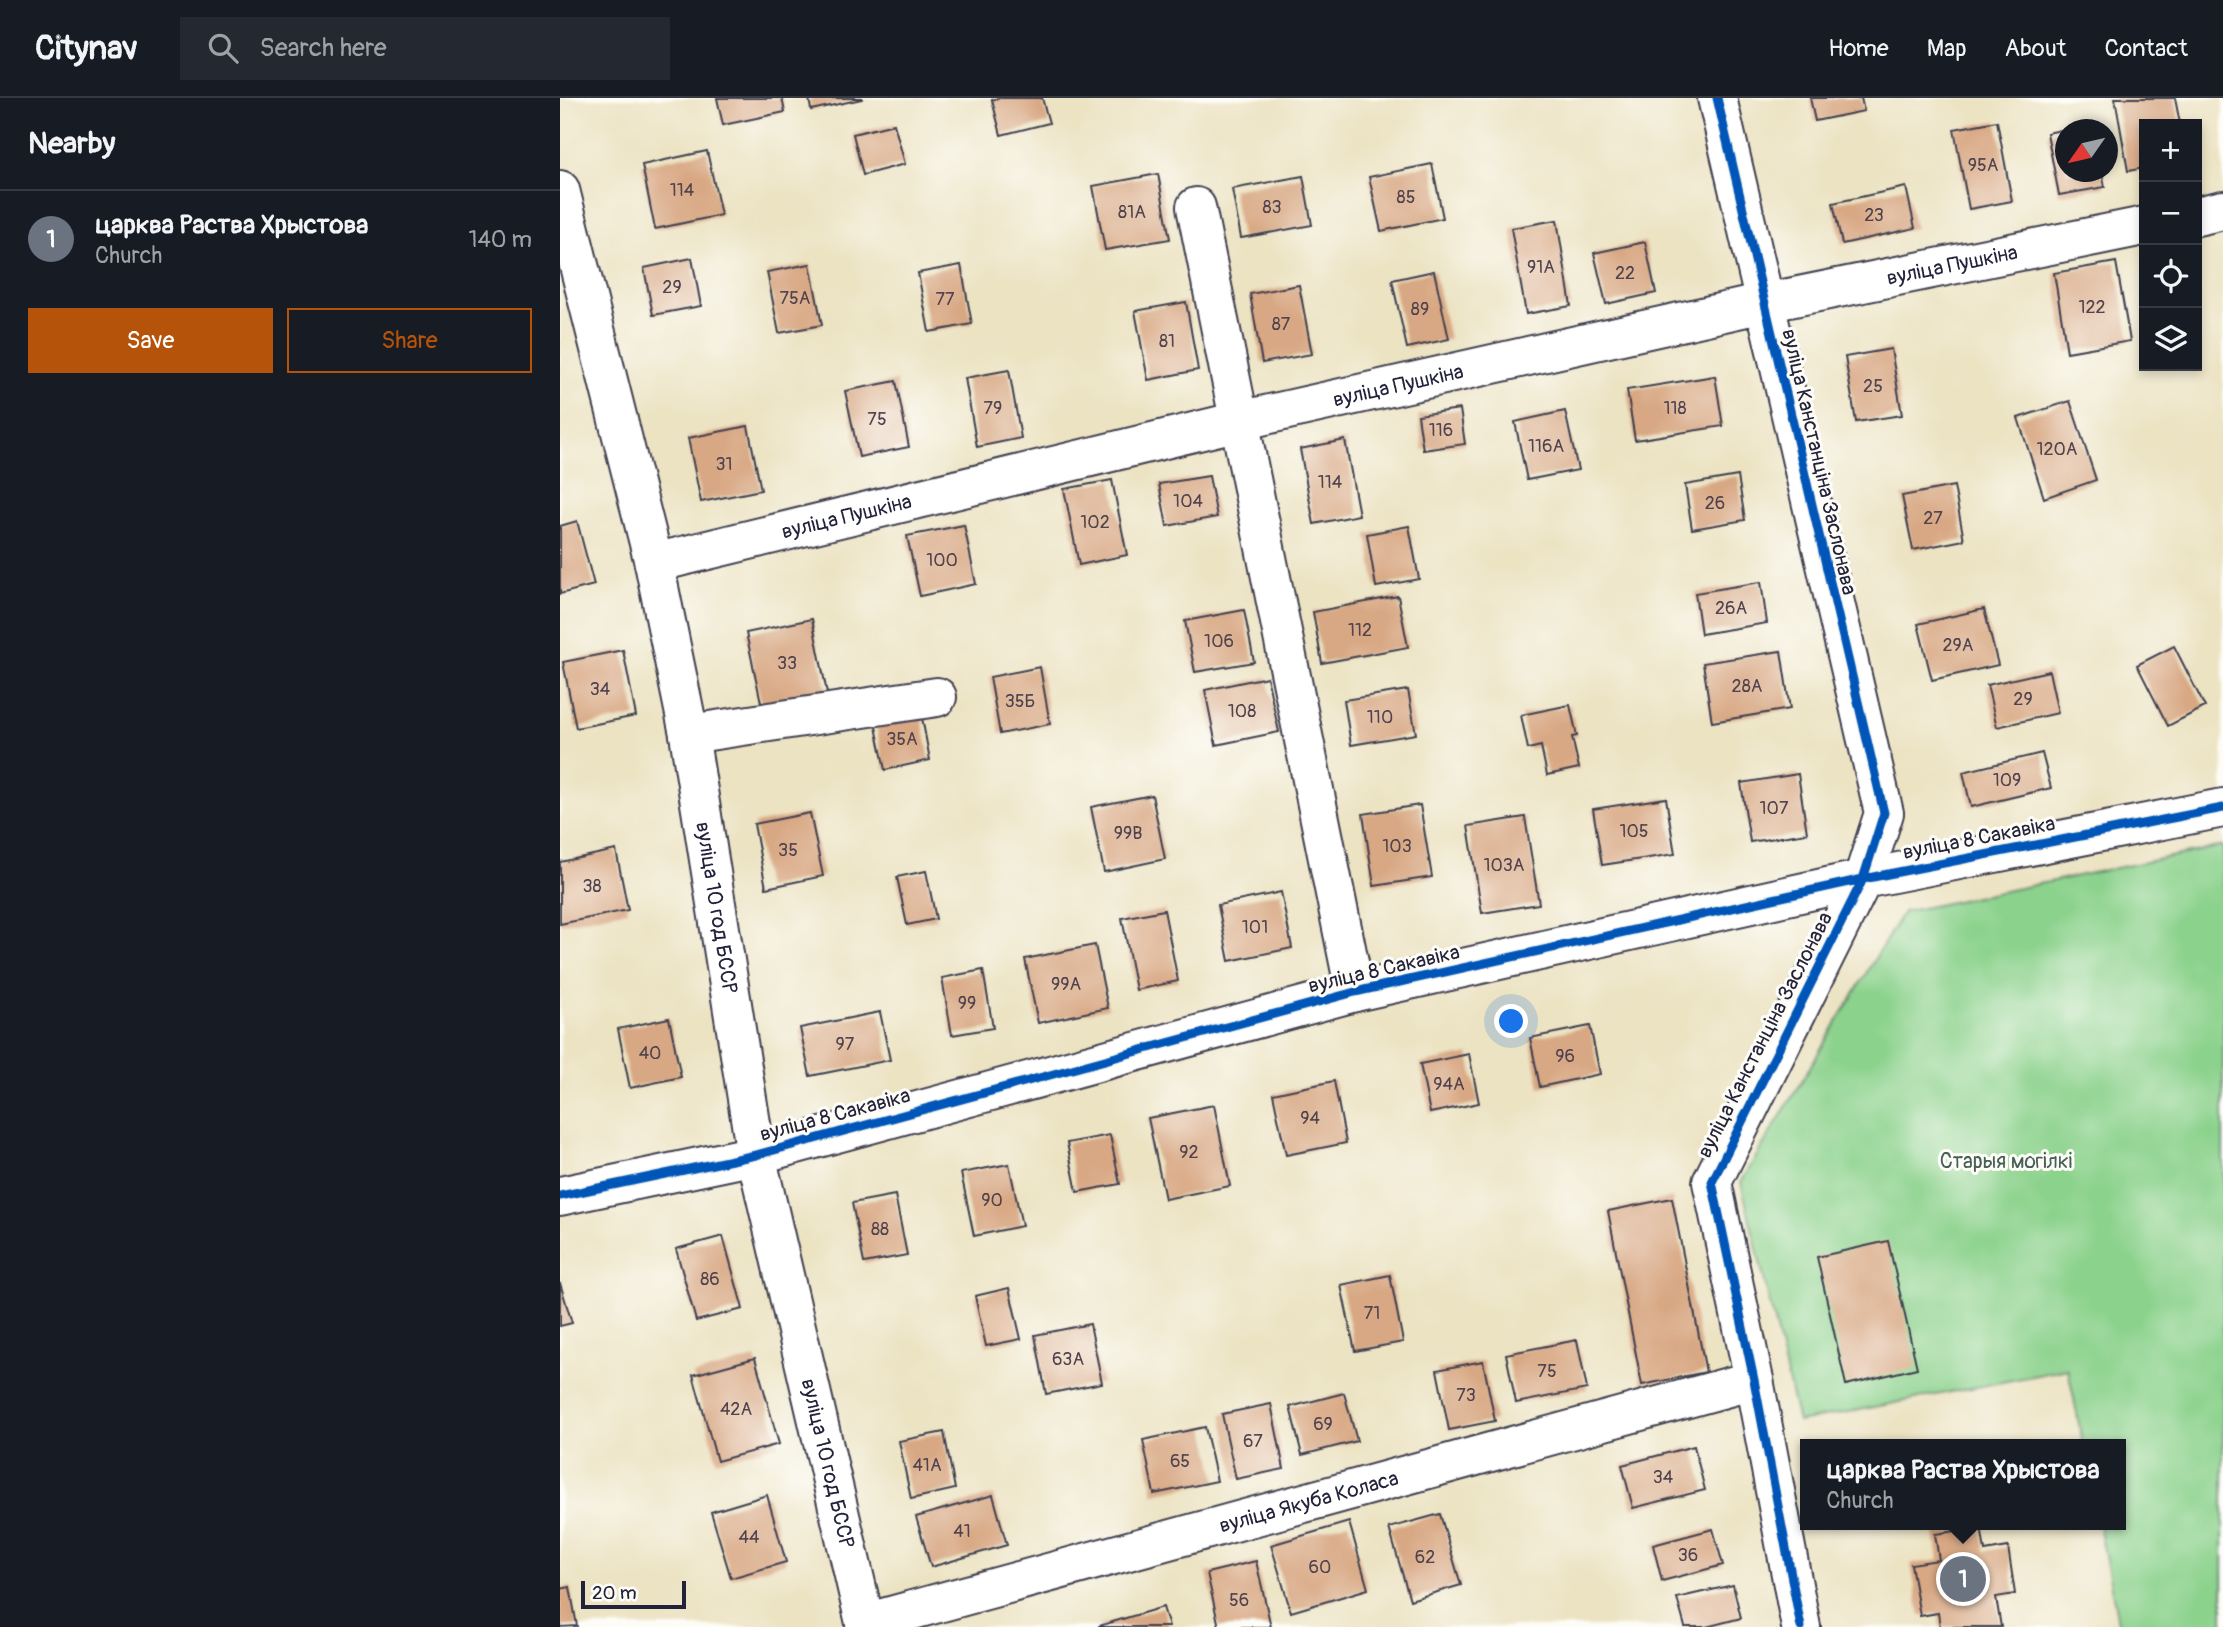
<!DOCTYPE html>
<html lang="en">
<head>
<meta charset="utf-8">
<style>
  body { margin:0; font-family:Pangolin,sans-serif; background:#242831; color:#f1f3f6 }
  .controls { position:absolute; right:21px; top:21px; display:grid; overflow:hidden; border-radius:0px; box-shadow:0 4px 10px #0003 }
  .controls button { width:63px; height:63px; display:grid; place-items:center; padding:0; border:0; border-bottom:2px solid #363941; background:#171b24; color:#f1f3f6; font:35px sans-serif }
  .compass { position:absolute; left:1495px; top:21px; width:63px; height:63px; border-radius:50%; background:#171b24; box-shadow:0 4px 10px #0003; rotate:236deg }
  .scale { position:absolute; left:21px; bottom:18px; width:105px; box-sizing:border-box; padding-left:7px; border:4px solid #22223b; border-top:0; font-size:19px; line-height:24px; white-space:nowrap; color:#22223b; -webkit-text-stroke:5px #fdfcf7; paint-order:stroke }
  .you { position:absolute; left:952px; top:924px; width:24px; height:24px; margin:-18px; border:5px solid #fff; border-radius:50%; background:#1a73e8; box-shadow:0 0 0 10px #1a73e833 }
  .badge { display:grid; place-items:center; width:46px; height:46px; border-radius:50%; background:#b45309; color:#fff; font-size:23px; font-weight:700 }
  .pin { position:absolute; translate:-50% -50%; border:4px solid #fff; box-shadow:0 2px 7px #0006 }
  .popup { position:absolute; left:1240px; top:1341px; width:326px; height:91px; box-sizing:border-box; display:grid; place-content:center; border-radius:0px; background:#171b24; filter:drop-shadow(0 2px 5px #0005); font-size:23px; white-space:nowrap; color:#9ea1a6 }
  .popup b { font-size:26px; color:#f1f3f6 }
  .popup::after { content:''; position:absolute; left:50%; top:100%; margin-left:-14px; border:14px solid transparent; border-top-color:#171b24 }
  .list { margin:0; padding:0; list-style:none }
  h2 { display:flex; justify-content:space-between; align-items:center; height:91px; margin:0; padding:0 28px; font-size:30px }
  h2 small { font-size:23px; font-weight:400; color:#9ea1a6 }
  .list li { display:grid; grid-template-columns:46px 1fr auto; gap:21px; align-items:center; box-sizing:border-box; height:98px; padding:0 28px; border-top:2px solid #363941 }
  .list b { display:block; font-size:26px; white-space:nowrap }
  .list p { margin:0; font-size:23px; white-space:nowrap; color:#9ea1a6 }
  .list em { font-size:23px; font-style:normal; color:#9ea1a6 }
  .actions { display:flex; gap:14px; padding:21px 28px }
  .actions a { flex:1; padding:16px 0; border:2px solid #b45309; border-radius:0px; text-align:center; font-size:24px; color:#b45309 }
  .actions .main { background:#b45309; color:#fff }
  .icon { flex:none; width:38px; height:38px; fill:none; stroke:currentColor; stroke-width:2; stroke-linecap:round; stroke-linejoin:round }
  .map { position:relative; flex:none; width:1663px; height:1529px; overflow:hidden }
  header { display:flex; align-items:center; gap:42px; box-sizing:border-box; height:98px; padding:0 35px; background:#171b24; border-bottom:2px solid #363941 }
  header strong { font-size:33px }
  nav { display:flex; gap:38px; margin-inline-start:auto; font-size:24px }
  .search { width:490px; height:63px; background:#242831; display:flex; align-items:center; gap:18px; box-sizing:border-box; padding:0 24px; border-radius:0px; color:#9ea1a6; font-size:26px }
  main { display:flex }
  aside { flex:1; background:#171b24 }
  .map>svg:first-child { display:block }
  .green { fill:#8bd28c; stroke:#567a64; stroke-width:2 }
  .building { fill:#d8a783 }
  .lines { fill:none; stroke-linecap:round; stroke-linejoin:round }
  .minor-casing { stroke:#403f4f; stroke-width:42 }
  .minor { stroke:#fff; stroke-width:38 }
  .cycleway-casing { stroke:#fdfcf7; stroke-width:13 }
  .cycleway { stroke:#0057b8; stroke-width:9 }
  .labels { text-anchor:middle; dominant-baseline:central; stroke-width:6; stroke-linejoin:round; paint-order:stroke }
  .number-label { font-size:18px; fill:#50434d }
  .street-label { font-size:21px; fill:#22223b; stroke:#fdfcf7 }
  .park-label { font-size:21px; fill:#476057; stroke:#fdfcf7 }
</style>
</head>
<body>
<header>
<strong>Citynav</strong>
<div class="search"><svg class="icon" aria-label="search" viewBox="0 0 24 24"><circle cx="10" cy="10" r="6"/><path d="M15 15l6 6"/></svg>Search here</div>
<nav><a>Home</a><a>Map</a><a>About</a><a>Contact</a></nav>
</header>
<main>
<aside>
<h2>Nearby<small></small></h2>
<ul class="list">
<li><span class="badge" style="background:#6b7280">1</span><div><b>царква Раства Хрыстова</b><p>Church</p></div><em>140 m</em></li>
</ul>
<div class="actions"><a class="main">Save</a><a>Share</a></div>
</aside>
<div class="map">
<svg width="1663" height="1529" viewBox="0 0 1663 1529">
  <rect width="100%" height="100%" fill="#fdfcf7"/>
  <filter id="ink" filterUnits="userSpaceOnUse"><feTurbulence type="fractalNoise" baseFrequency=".0143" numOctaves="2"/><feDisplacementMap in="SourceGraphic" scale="14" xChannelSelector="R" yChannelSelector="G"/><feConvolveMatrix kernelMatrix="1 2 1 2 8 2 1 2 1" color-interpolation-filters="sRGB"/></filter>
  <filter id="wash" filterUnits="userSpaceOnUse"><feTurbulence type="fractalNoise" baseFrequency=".00686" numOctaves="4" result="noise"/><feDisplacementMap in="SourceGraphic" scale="28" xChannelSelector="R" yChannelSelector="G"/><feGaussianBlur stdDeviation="1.57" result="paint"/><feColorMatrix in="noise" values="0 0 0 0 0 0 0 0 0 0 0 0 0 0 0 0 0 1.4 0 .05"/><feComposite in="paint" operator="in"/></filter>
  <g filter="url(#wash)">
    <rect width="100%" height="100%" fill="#ece3c3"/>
    <path class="green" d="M 1663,748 L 1663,1529 L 1559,1529 L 1539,1427 L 1560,1427 L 1560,1346 L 1523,1346 L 1508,1271 L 1238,1324 L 1181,1084 L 1343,814 Z"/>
    <g id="blocks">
      <path class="building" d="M 157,0 L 222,0 L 225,14 L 163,27 Z
        M 249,0 L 302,0 L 302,1 L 251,12 Z
        M 439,0 L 482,0 L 489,25 L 441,37 L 432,2 Z
        M 1250,0 L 1301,0 L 1304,13 L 1255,23 Z
        M 1555,0 L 1615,0 L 1620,26 L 1584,26 L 1584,70 L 1568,73 Z
        M 1437,23 L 1452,103 L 1409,111 L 1394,31 Z
        M 334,26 L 345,66 L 303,77 L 293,36 Z
        M 1506,31 L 1506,74 L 1542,74 L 1545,89 L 1499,97 L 1487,35 Z
        M 147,53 L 161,117 L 95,131 L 82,67 Z
        M 872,66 L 883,120 L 821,133 L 809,79 Z
        M 598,76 L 610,141 L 545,152 L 533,88 Z
        M 743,78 L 752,127 L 681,140 L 672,91 Z
        M 1346,89 L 1355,130 L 1282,146 L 1273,105 Z
        M 997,122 L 1011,208 L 966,216 L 951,130 Z
        M 1085,144 L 1096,195 L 1046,206 L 1034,155 Z
        M 132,160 L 141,208 L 93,217 L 84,170 Z
        M 1556,164 L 1570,243 L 1507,254 L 1494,175 Z
        M 250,166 L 262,227 L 219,235 L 207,174 Z
        M 401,167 L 412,226 L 369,234 L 358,175 Z
        M 874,173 L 889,241 L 847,250 L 832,182 Z
        M 739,187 L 752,256 L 702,265 L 690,196 Z
        M 626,204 L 638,272 L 588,282 L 575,213 Z
        M 1331,251 L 1342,317 L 1296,324 L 1285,259 Z
        M 449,272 L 461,340 L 417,349 L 405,280 Z
        M 1155,278 L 1163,328 L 1075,342 L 1067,292 Z
        M 336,283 L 349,349 L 299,359 L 285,293 Z
        M 1510,303 L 1536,382 L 1484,400 L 1458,320 Z
        M 900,311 L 905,346 L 863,352 L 858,317 Z
        M 1005,313 L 1018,372 L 967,382 L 955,324 Z
        M 188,328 L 201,392 L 141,404 L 128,340 Z
        M 785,342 L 799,417 L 754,426 L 740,351 Z
        M 649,378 L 657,419 L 607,428 L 599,386 Z
        M 1178,378 L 1185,422 L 1132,431 L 1125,387 Z
        M 552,382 L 567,457 L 519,467 L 504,391 Z
        M 1394,388 L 1404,442 L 1353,452 L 1342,398 Z
        M 17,423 L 34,487 L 0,496 L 0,428 Z
        M 404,427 L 416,486 L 360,498 L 347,438 Z
        M 849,428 L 859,481 L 816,489 L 807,436 Z
        M 1201,484 L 1207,525 L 1141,536 L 1135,495 Z
        M 838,498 L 848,549 L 762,565 L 753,514 Z
        M 1424,511 L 1438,567 L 1372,582 L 1358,526 Z
        M 684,512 L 694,564 L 635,574 L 625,523 Z
        M 252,521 L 267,595 L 202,609 L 186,535 Z
        M 1614,548 L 1645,609 L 1608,628 L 1577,567 Z
        M 63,552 L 76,618 L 16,630 L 3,564 Z
        M 1221,553 L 1230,611 L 1152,624 L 1143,565 Z
        M 480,569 L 490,626 L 440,636 L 430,579 Z
        M 1489,573 L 1498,615 L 1437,629 L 1427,587 Z
        M 707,579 L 719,634 L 656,647 L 645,592 Z
        M 848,592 L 856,636 L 791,647 L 784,602 Z
        M 1010,607 L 1017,638 L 1012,639 L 1019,670 L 987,677 L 981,648 L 968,651 L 961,617 Z
        M 360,609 L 370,662 L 325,672 L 314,619 Z
        M 1482,655 L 1491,690 L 1411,709 L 1403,674 Z
        M 1238,676 L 1247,735 L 1190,744 L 1181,685 Z
        M 592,697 L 605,761 L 544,774 L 531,709 Z
        M 1106,700 L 1115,756 L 1042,767 L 1033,711 Z
        M 860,707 L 872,779 L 814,788 L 803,716 Z
        M 250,715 L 263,778 L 206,790 L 194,726 Z
        M 965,719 L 979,806 L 922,815 L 908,728 Z
        M 56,752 L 68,812 L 0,826 L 0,764 Z
        M 366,773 L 376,821 L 347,827 L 337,779 Z
        M 721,794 L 732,850 L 669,863 L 658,807 Z
        M 604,812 L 618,883 L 576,892 L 562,820 Z
        M 535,847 L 548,910 L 478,925 L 465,861 Z
        M 423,872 L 433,930 L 392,937 L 382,880 Z
        M 320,914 L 330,962 L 250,978 L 240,930 Z
        M 109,920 L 121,979 L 70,990 L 58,931 Z
        M 1030,928 L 1040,976 L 980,989 L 970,940 Z
        M 909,956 L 919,1005 L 870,1015 L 860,966 Z
        M 774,983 L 786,1045 L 726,1057 L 713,996 Z
        M 654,1007 L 670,1088 L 605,1101 L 588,1020 Z
        M 550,1037 L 560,1086 L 517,1094 L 507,1045 Z
        M 449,1066 L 462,1128 L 414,1138 L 401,1075 Z
        M 335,1097 L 347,1157 L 304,1165 L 292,1105 Z
        M 1112,1100 L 1146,1274 L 1082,1287 L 1048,1113 Z
        M 163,1138 L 183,1211 L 136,1223 L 116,1151 Z
        M 1328,1143 L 1357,1270 L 1286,1287 L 1257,1159 Z
        M 830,1177 L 843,1244 L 795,1253 L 781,1187 Z
        M 0,1185 L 12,1225 L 0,1228 Z
        M 449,1190 L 461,1241 L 426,1248 L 415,1198 Z
        M 530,1226 L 542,1285 L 486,1296 L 475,1237 Z
        M 1017,1242 L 1027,1291 L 956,1305 L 946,1256 Z
        M 195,1260 L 219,1346 L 157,1363 L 133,1277 Z
        M 923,1263 L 935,1323 L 889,1332 L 877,1272 Z
        M 784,1295 L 797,1343 L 742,1357 L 730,1309 Z
        M 711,1306 L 724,1371 L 676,1381 L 662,1316 Z
        M 645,1329 L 657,1383 L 594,1396 L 583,1342 Z
        M 384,1334 L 395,1391 L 351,1401 L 339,1343 Z
        M 1134,1348 L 1145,1392 L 1073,1410 L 1062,1367 Z
        M 207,1397 L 226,1464 L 171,1480 L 151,1414 Z
        M 433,1397 L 447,1447 L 371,1469 L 356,1419 Z
        M 880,1416 L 901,1487 L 850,1502 L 829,1430 Z
        M 789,1424 L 808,1491 L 731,1514 L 711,1447 Z
        M 1421,1429 L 1425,1453 L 1448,1449 L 1455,1496 L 1436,1499 L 1441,1529 L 1380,1529 L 1378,1515 L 1360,1518 L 1351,1466 L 1379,1462 L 1375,1436 Z
        M 1153,1431 L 1163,1467 L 1102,1483 L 1093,1447 Z
        M 696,1463 L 711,1529 L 659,1529 L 647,1475 Z
        M 1173,1487 L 1181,1520 L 1146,1529 L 1125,1529 L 1117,1500 Z
        M 10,1489 L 17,1528 L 0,1529 L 0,1491 Z
        M 603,1509 L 609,1529 L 539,1529 L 539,1528 Z"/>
    </g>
  </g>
  <g filter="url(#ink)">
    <use href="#blocks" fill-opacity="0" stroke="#403f4f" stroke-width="2"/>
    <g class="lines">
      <defs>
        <g id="minor">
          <path d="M 1157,0 L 1324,715 L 1303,781 L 1152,1084 L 1194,1282 L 1241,1529"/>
          <path id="s1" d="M 0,92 L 94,465 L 129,636 L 196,1057 L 306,1529"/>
          <path d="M 636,109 L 795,894"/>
          <path d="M 1637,118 L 1663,112"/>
          <path id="s2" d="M 94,465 L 679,323 L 1204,205 L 1584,128"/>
          <path d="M 129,636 L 377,599"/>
          <path d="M 0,1098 L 196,1057 L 795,894 L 1303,781 L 1663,710"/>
          <path id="s3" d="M 305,1525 L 1194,1282"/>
        </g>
      </defs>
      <use href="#minor" class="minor-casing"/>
      <use href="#minor" class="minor"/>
      <defs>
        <path id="cycleway" d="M 1157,0 L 1324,715 L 1303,781 L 1152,1084 L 1194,1282 L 1241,1529
          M 0,1098 L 196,1057 L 795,894 L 1303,781 L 1663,710"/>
      </defs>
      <use href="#cycleway" class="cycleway-casing"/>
      <use href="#cycleway" class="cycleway"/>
    </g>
  </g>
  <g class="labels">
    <g class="number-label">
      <text x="1423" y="67">95А</text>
      <text x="122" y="92">114</text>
      <text x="846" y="99">85</text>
      <text x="712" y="109">83</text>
      <text x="572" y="114">81А</text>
      <text x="1314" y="117">23</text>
      <text x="981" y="169">91А</text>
      <text x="1065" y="175">22</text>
      <text x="112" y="189">29</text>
      <text x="235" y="200">75А</text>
      <text x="385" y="201">77</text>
      <text x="1532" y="209">122</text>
      <text x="860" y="211">89</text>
      <text x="721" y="226">87</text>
      <text x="607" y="243">81</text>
      <text x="1313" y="288">25</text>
      <text x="433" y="310">79</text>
      <text x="1115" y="310">118</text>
      <text x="317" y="321">75</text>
      <text x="881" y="332">116</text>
      <text x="986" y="348">116А</text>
      <text x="1497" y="351">120А</text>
      <text x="164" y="366">31</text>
      <text x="770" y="384">114</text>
      <text x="628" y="403">104</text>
      <text x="1155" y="405">26</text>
      <text x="1373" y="420">27</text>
      <text x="535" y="424">102</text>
      <text x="382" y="462">100</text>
      <text x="1171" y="510">26А</text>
      <text x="800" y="532">112</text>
      <text x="659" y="543">106</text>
      <text x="1398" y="547">29А</text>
      <text x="227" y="565">33</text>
      <text x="1187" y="588">28А</text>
      <text x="40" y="591">34</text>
      <text x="1463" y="601">29</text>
      <text x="460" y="603">35Б</text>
      <text x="682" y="613">108</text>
      <text x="820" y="619">110</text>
      <text x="342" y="641">35А</text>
      <text x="1447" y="682">109</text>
      <text x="1214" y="710">107</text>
      <text x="1074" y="733">105</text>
      <text x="568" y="735">99В</text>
      <text x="837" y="748">103</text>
      <text x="228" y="752">35</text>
      <text x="944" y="767">103А</text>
      <text x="32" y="788">38</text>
      <text x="695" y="829">101</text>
      <text x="506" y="886">99А</text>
      <text x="407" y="905">99</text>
      <text x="285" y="946">97</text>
      <text x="90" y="955">40</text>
      <text x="1005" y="958">96</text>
      <text x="889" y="986">94А</text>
      <text x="750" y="1020">94</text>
      <text x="629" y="1054">92</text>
      <text x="432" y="1102">90</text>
      <text x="320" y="1131">88</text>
      <text x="150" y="1181">86</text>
      <text x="812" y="1215">71</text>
      <text x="508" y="1261">63А</text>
      <text x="987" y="1273">75</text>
      <text x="906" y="1297">73</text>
      <text x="176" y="1311">42А</text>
      <text x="763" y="1326">69</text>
      <text x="693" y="1343">67</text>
      <text x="620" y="1363">65</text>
      <text x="367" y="1367">41А</text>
      <text x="1103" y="1379">34</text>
      <text x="402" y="1433">41</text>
      <text x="189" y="1439">44</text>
      <text x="1128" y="1457">36</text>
      <text x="865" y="1459">62</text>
      <text x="760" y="1469">60</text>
      <text x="679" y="1502">56</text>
    </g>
    <g class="street-label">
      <text stroke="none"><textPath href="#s2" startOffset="1332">вуліца Пушкіна</textPath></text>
      <text stroke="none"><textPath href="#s2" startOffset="765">вуліца Пушкіна</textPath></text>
      <text transform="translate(1259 364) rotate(77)">вуліца Канстанціна Заслонава</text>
      <text stroke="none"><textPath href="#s2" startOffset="198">вуліца Пушкіна</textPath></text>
      <text transform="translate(1419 740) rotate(-11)">вуліца 8 Сакавіка</text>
      <text stroke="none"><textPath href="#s1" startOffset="735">вуліца 10 год БССР</textPath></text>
      <text transform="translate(824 871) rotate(-13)">вуліца 8 Сакавіка</text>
      <text transform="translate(1205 937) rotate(-63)">вуліца Канстанціна Заслонава</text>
      <text transform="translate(275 1017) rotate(-15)">вуліца 8 Сакавіка</text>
      <text stroke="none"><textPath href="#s1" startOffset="1302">вуліца 10 год БССР</textPath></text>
      <text stroke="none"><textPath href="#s3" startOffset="460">вуліца Якуба Коласа</textPath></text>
    </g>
    <g class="park-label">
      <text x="1446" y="1063">Старыя могілкі</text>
    </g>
  </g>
</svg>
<div class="controls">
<button>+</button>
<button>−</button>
<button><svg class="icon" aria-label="locate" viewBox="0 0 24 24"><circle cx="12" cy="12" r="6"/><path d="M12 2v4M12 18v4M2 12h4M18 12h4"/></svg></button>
<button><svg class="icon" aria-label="layers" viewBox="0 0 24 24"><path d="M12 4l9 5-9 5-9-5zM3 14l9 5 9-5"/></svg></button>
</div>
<svg class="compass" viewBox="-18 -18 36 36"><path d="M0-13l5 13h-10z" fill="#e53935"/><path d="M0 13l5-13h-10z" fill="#9ea1a6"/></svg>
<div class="scale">20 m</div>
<div class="you"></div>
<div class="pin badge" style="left:1403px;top:1481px;background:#6b7280">1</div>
<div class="popup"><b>царква Раства Хрыстова</b>Church</div>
</div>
</main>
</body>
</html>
